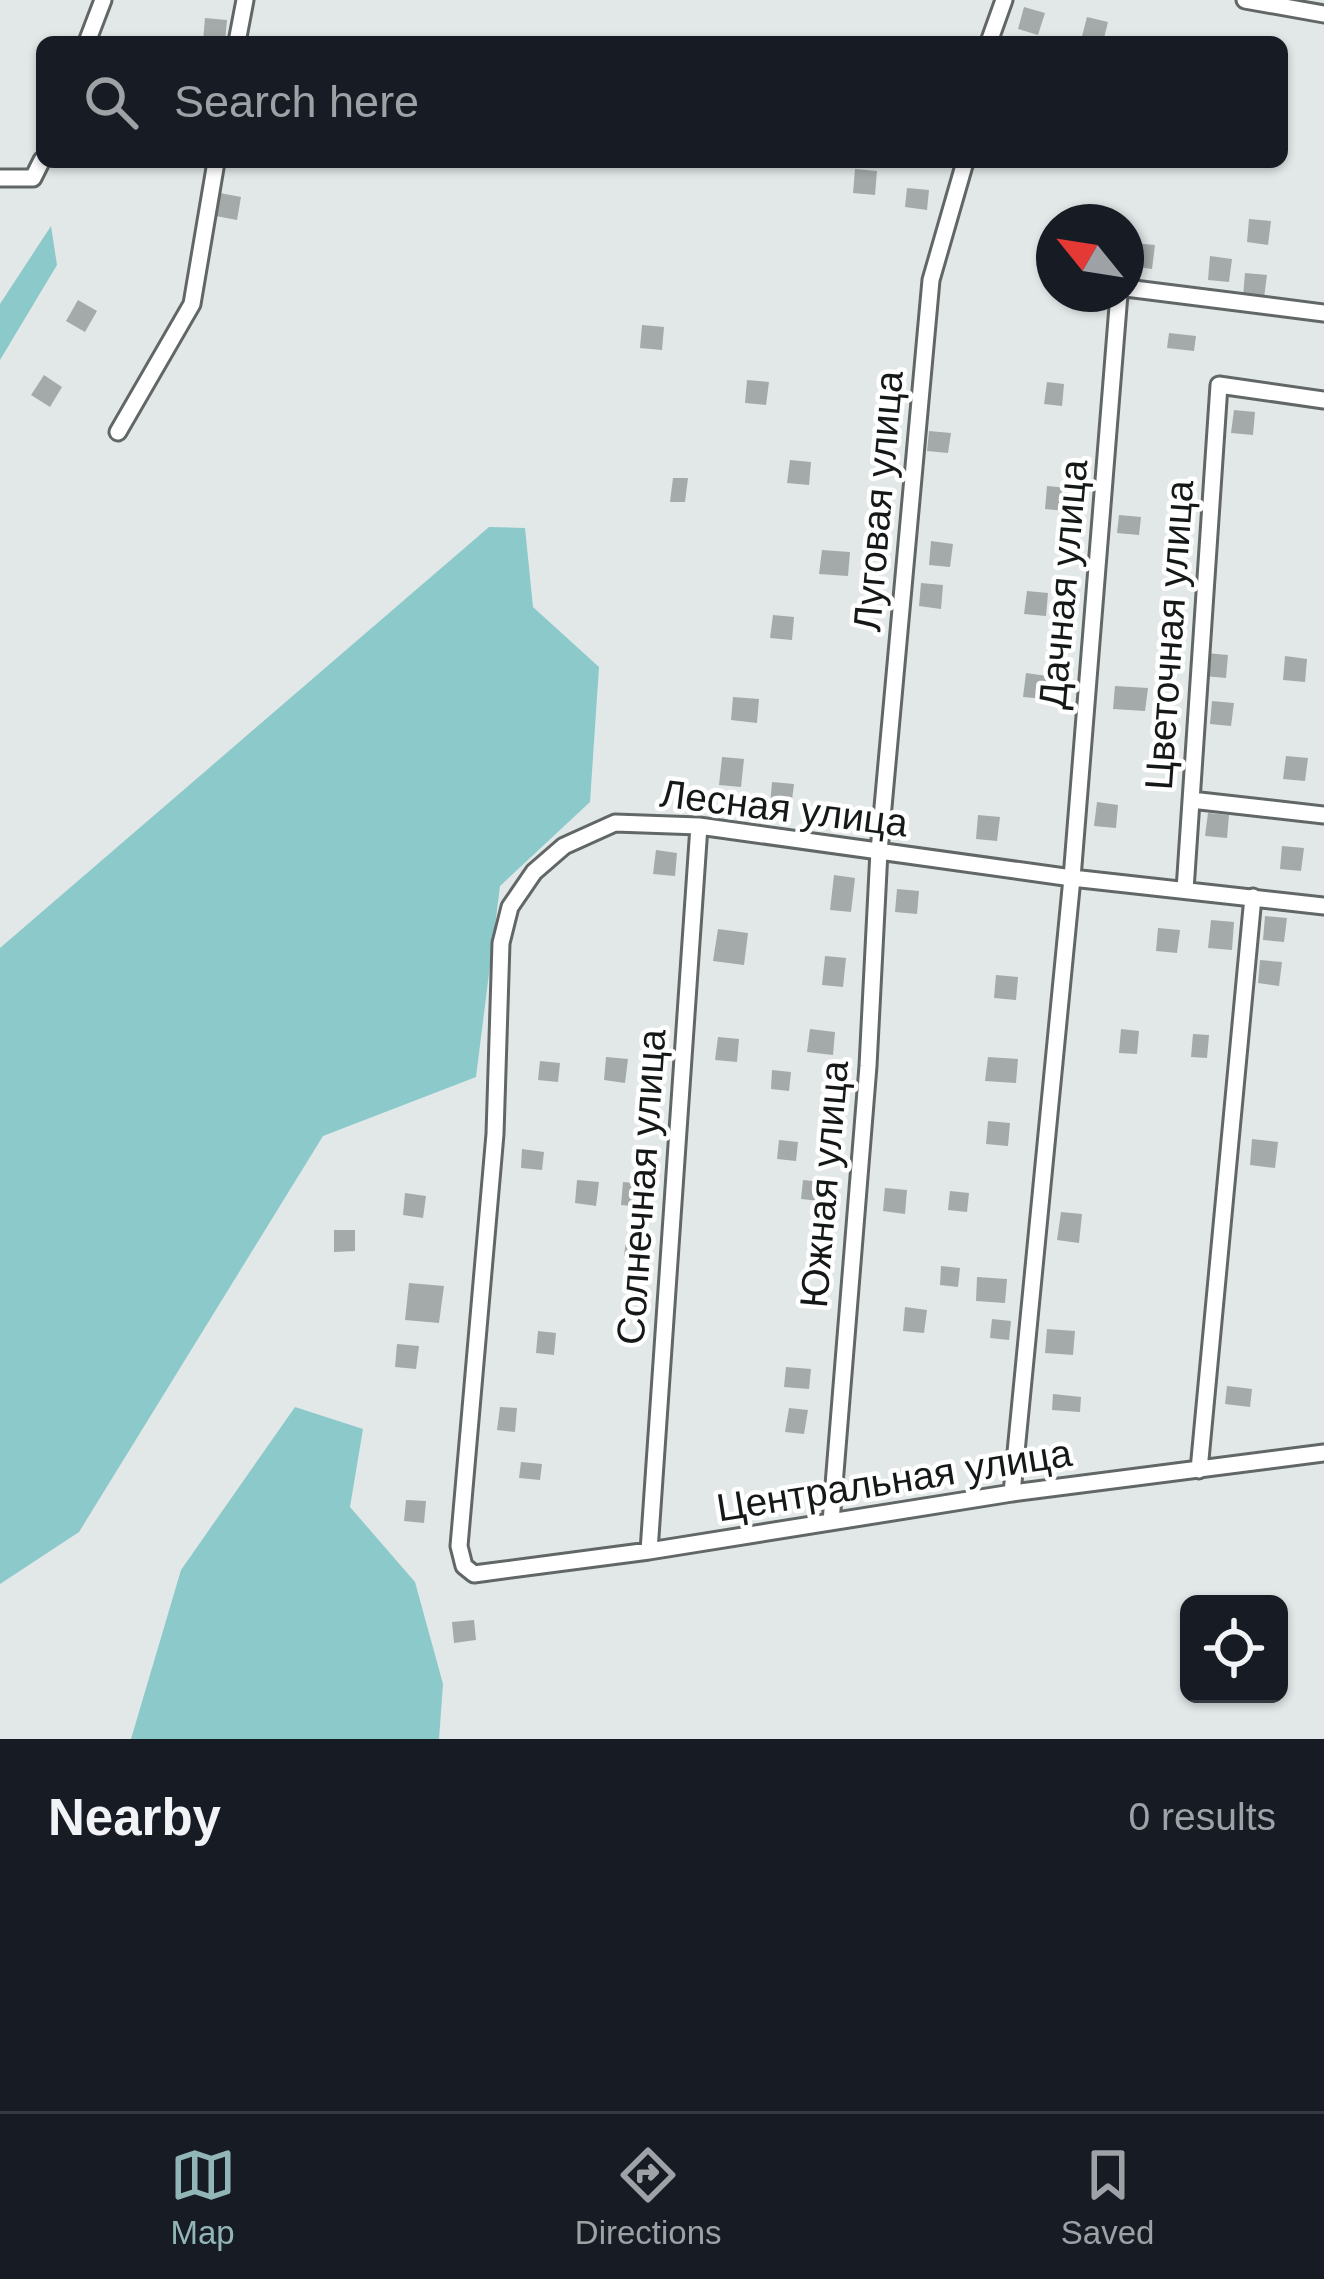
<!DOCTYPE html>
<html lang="en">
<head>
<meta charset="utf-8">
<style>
  body { margin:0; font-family:Helvetica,sans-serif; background:#20242c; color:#f1f3f6 }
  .controls { position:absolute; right:36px; bottom:36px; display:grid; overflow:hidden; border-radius:18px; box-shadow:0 3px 9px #0004 }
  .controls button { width:108px; height:108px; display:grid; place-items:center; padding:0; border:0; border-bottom:3px solid #363941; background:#171b24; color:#f1f3f6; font:60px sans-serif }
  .compass { position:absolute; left:1036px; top:204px; width:108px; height:108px; border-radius:50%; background:#171b24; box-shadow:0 3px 9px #0004; rotate:300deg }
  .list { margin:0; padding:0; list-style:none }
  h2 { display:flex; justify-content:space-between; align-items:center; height:156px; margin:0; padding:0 48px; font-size:51px }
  h2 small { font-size:39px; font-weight:400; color:#9ea1a6 }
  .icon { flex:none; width:66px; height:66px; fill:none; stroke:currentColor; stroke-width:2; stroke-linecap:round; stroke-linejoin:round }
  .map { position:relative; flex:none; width:1324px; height:1739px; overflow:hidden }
  .search { position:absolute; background:#171b24; box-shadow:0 3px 9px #0004; left:36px; right:36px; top:36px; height:132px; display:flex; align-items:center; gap:30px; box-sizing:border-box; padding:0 42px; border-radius:18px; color:#9ea1a6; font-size:45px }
  .sheet { height:372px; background:#171b24 }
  nav { display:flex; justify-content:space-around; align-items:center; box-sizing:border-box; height:168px; border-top:3px solid #363941; background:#171b24; font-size:33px; color:#9ea1a6 }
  nav a { display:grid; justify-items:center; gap:6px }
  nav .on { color:#92b6b8 }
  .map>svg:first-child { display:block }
  .green { fill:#8cc9ca }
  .building { fill:#a4aaaa }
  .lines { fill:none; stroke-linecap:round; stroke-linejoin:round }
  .minor-casing { stroke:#616766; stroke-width:21 }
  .minor { stroke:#fff; stroke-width:15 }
  .labels { text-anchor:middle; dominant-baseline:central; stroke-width:9; stroke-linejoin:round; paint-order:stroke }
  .street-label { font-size:39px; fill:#151818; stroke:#fff }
</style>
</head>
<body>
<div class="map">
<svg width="1324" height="1739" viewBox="0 0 1324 1739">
  <rect width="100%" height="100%" fill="#e2e8e8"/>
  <path class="green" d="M 51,226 L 57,265 L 0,360 L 0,304 Z
    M 489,527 L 525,528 L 533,607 L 599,667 L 590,802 L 500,886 L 476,1077 L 323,1136 L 79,1532 L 0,1584 L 0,948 Z
    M 295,1407 L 363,1429 L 350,1507 L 415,1582 L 443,1684 L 439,1739 L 131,1739 L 181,1570 Z"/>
  <path class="building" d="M 1024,7 L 1045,13 L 1038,35 L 1018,29 Z
    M 1087,17 L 1108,22 L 1103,42 L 1081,40 Z
    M 205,18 L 227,20 L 225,42 L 203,41 Z
    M 855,169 L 877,171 L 875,195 L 853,193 Z
    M 907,188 L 929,190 L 927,210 L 905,207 Z
    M 220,193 L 241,197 L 237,220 L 216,216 Z
    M 1249,219 L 1271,221 L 1268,245 L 1247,242 Z
    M 1133,243 L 1155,245 L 1152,269 L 1130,266 Z
    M 1210,256 L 1232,259 L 1229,282 L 1208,280 Z
    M 1245,273 L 1267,275 L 1264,298 L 1243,296 Z
    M 78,300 L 97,311 L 85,332 L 66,321 Z
    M 642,325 L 664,327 L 662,350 L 640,348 Z
    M 1169,333 L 1196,336 L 1194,351 L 1167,348 Z
    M 44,375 L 62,387 L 50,407 L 31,395 Z
    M 747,380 L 769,382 L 766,405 L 745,403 Z
    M 1047,382 L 1064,384 L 1062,406 L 1044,404 Z
    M 1234,410 L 1255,412 L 1253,435 L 1231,433 Z
    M 929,431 L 951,433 L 948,453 L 927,451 Z
    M 790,460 L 811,462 L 809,485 L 787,483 Z
    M 673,478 L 688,478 L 685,502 L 670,502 Z
    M 1047,486 L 1069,488 L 1067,511 L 1045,509 Z
    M 1119,515 L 1141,517 L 1139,535 L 1117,533 Z
    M 931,541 L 953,544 L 950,567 L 929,565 Z
    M 822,550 L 850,552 L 848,576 L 819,574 Z
    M 921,583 L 943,585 L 941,609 L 919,606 Z
    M 1027,591 L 1048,593 L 1046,616 L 1024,614 Z
    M 773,615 L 794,617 L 792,640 L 770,638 Z
    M 1206,653 L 1228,655 L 1226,678 L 1204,676 Z
    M 1285,656 L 1307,659 L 1305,682 L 1283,680 Z
    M 1026,673 L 1047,676 L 1045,699 L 1023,697 Z
    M 1115,686 L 1148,688 L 1145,711 L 1113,709 Z
    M 733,697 L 759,699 L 757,723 L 731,720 Z
    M 1212,701 L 1234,703 L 1231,726 L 1210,724 Z
    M 1286,756 L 1308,758 L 1305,781 L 1283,779 Z
    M 722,757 L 744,759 L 741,787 L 719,785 Z
    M 772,782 L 794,784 L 791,808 L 770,806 Z
    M 1097,802 L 1118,805 L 1116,828 L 1094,826 Z
    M 1208,813 L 1229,815 L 1227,838 L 1205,836 Z
    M 978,815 L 1000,817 L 997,841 L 976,839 Z
    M 1282,846 L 1304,848 L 1301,871 L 1280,869 Z
    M 656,850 L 677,853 L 675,876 L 653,874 Z
    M 834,875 L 855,878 L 851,912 L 830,910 Z
    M 897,889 L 919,891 L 917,914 L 895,912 Z
    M 1265,916 L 1287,918 L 1284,942 L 1263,940 Z
    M 1211,920 L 1234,922 L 1232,950 L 1208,948 Z
    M 1158,928 L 1180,930 L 1177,953 L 1156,951 Z
    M 718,929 L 748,933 L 744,965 L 713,961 Z
    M 825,956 L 846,958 L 843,987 L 822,985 Z
    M 1260,960 L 1282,962 L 1279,986 L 1258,983 Z
    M 996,975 L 1018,977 L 1016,1000 L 994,998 Z
    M 810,1029 L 835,1032 L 833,1055 L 807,1052 Z
    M 1121,1029 L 1139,1031 L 1137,1054 L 1119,1053 Z
    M 1193,1034 L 1209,1035 L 1207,1058 L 1191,1057 Z
    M 718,1037 L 739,1039 L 737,1062 L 715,1060 Z
    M 606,1057 L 628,1059 L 625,1083 L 604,1080 Z
    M 988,1057 L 1018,1059 L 1016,1083 L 985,1081 Z
    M 540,1061 L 560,1063 L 558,1082 L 538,1080 Z
    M 772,1070 L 791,1072 L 789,1091 L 771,1089 Z
    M 988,1121 L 1010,1123 L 1008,1146 L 986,1144 Z
    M 1252,1139 L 1278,1142 L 1275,1168 L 1250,1165 Z
    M 779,1140 L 798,1142 L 796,1161 L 777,1159 Z
    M 522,1149 L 544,1152 L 542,1170 L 521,1168 Z
    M 577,1180 L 599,1182 L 596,1206 L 575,1203 Z
    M 803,1180 L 832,1183 L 830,1202 L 801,1199 Z
    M 623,1182 L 645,1184 L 643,1207 L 621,1205 Z
    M 885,1188 L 907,1190 L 905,1214 L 883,1211 Z
    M 950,1191 L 969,1193 L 967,1212 L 948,1210 Z
    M 405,1193 L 426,1196 L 423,1218 L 403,1215 Z
    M 1061,1212 L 1082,1214 L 1079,1243 L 1057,1240 Z
    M 334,1230 L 355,1230 L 355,1251 L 334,1252 Z
    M 627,1233 L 648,1235 L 646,1258 L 624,1256 Z
    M 941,1266 L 960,1268 L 958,1287 L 940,1285 Z
    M 977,1277 L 1007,1279 L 1005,1303 L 976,1301 Z
    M 409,1283 L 444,1286 L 439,1323 L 405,1320 Z
    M 905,1307 L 927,1310 L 924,1333 L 903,1331 Z
    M 992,1319 L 1011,1321 L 1009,1340 L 990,1338 Z
    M 1047,1329 L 1075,1331 L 1073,1355 L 1045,1353 Z
    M 538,1331 L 556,1333 L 554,1355 L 536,1353 Z
    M 397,1344 L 419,1346 L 416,1369 L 395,1367 Z
    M 786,1367 L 811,1369 L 809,1389 L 784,1387 Z
    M 1227,1386 L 1252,1389 L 1250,1407 L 1225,1404 Z
    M 1053,1394 L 1081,1397 L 1080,1412 L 1052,1410 Z
    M 500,1407 L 517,1408 L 515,1432 L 497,1430 Z
    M 789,1408 L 808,1410 L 804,1434 L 785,1432 Z
    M 521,1462 L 542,1464 L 540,1480 L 519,1478 Z
    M 892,1469 L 913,1471 L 911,1494 L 889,1492 Z
    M 406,1500 L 426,1501 L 424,1523 L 404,1521 Z
    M 474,1620 L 476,1640 L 454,1643 L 452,1622 Z"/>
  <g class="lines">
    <defs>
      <path id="minor" d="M 1245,0 L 1324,14
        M 87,42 L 103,0
        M 237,42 L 245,0
        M 989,42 L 1004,0
        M 0,178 L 33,178 L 42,160
        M 1053,281 L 1054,281
        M 1126,288 L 1324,313
        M 118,432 L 192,304 L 216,162
        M 1191,800 L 1324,815
        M 1185,890 L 1219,385 L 1324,400
        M 1324,906 L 1072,878 L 699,826 L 615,823 L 564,846 L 534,872 L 510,907 L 501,943 L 495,1134 L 459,1546 L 464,1566 L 474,1574 L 649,1551 L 1012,1493 L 1324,1453
        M 1199,1470 L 1253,897
        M 1012,1493 L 1072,878 L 1119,294
        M 831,1522 L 868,1066 L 879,851 L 931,280 L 965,162
        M 649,1551 L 699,826"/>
    </defs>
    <use href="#minor" class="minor-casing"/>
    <use href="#minor" class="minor"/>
  </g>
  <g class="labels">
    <g class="street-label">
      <text transform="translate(878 501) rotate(-85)">Луговая улица</text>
      <text transform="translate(1063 584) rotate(-85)">Дачная улица</text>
      <text transform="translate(1169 635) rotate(-86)">Цветочная улица</text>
      <text transform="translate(784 808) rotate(7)">Лесная улица</text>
      <text transform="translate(824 1184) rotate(-85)">Южная улица</text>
      <text transform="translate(641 1187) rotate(-86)">Солнечная улица</text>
      <text transform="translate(894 1480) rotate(-9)">Центральная улица</text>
    </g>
  </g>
</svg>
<div class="controls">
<button><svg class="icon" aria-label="locate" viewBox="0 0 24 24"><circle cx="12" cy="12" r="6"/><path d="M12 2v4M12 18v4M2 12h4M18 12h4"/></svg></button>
</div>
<svg class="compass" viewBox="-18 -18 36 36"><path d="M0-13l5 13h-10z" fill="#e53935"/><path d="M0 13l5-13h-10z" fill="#9ea1a6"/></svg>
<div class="search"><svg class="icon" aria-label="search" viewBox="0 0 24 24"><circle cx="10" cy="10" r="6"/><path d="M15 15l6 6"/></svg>Search here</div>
</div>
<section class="sheet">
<h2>Nearby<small>0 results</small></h2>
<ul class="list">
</ul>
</section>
<nav>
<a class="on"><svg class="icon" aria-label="map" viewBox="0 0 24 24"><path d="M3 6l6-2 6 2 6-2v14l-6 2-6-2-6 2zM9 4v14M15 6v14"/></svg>Map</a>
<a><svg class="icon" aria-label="directions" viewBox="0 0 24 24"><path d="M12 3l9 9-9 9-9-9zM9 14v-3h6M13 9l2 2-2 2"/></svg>Directions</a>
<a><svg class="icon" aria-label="saved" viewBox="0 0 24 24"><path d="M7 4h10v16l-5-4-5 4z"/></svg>Saved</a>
</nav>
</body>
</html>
